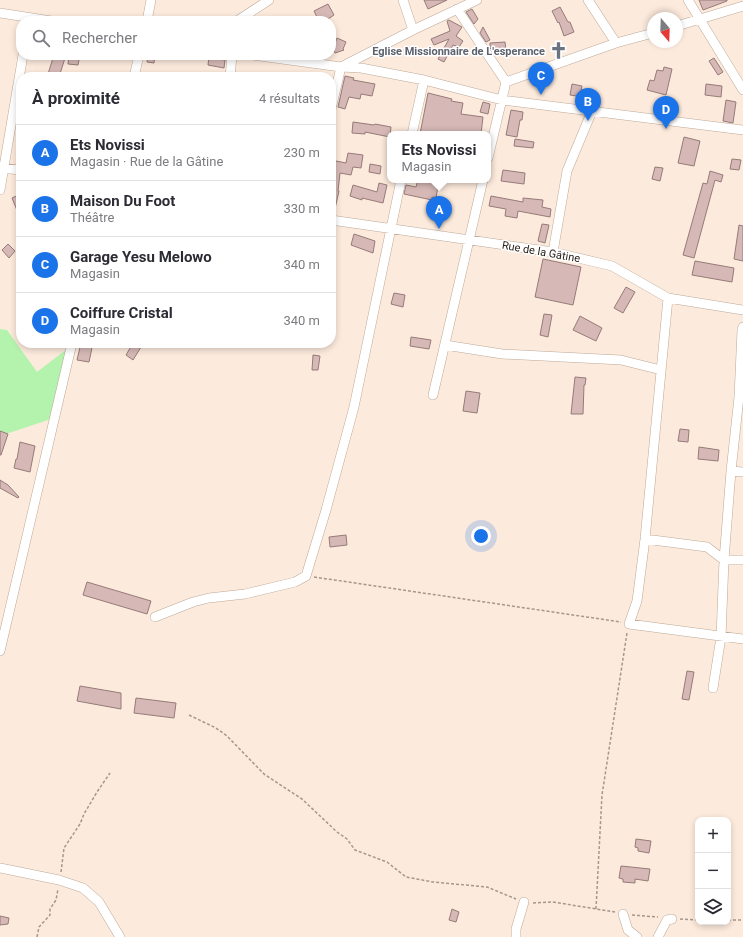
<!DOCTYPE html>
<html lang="fr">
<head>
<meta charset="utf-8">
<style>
  body { margin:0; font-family:Roboto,sans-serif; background:#f7f7f7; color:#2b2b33 }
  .controls { position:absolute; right:12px; bottom:12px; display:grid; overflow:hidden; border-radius:8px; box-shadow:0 2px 6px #0003 }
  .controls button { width:36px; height:36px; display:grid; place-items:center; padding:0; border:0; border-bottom:1px solid #e1e1e2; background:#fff; color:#2b2b33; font:20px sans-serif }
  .compass { position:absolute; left:647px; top:12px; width:36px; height:36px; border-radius:50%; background:#fff; box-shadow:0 2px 6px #0003; rotate:161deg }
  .you { position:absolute; left:481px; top:536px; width:14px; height:14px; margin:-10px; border:3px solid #fff; border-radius:50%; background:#1a73e8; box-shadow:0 0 0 6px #1a73e833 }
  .badge { display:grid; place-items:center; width:26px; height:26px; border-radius:50%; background:#1a73e8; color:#fff; font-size:13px; font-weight:700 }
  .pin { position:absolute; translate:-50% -33px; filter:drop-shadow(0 1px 2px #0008) }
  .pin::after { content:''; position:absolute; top:21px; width:14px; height:12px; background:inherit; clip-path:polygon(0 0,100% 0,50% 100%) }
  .popup { position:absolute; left:387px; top:131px; width:104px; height:52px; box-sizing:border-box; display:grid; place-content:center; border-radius:8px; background:#fff; filter:drop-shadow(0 1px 3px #0005); font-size:13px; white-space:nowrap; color:#7c7c81 }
  .popup b { font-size:15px; color:#2b2b33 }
  .popup::after { content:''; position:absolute; left:50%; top:100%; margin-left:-8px; border:8px solid transparent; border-top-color:#fff }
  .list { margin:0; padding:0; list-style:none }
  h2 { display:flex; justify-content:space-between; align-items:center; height:52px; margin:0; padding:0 16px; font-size:17px }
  h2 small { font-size:13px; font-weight:400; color:#7c7c81 }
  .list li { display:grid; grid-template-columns:26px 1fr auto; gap:12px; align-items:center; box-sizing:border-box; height:56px; padding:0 16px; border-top:1px solid #e1e1e2 }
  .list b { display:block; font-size:15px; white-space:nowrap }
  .list p { margin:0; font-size:13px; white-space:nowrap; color:#7c7c81 }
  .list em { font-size:13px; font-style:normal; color:#7c7c81 }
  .icon { flex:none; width:22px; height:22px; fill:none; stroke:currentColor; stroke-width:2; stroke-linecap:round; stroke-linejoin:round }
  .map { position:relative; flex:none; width:743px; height:937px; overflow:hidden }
  .search { position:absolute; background:#fff; box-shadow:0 2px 6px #0003; left:16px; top:16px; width:320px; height:44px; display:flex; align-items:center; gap:10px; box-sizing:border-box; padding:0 14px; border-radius:16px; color:#7c7c81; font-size:15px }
  .panel { position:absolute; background:#fff; box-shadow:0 2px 6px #0003; left:16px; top:72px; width:320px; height:276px; border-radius:16px }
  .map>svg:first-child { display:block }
  .green { fill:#b3f3ae }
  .building { fill:#d6b9b6; stroke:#967b79 }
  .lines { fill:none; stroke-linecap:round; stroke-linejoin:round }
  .minor-casing { stroke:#bda998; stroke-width:10 }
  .path { stroke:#a5978c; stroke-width:1.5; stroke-dasharray:3 2; stroke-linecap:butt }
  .minor { stroke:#fff; stroke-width:9 }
  .labels { text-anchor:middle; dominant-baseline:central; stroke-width:3; stroke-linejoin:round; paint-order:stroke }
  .worship-label { font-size:11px; font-weight:bold; fill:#5b616d; stroke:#fff; text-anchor:end }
  .street-label { font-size:11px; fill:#241c16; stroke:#fff }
</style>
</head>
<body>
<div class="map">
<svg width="743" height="937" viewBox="0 0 743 937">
  <rect width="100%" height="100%" fill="#fceadc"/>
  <path class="green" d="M 0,329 L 7,330 L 37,372 L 71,346 L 54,418 L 0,436 Z"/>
  <path class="building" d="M 424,0 L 447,0 L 428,9 Z
    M 699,0 L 727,0 L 727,1 L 703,10 Z
    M 328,4 L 334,15 L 325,21 L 319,21 L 314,11 Z
    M 560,7 L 568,22 L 570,22 L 574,32 L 564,36 L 559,22 L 558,23 L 552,11 Z
    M 472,9 L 478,19 L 474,24 L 466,12 Z
    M 449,20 L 462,27 L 456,36 L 463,41 L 459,47 L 453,45 L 444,62 L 438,59 L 449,39 L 434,45 L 431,39 L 450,31 L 447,21 Z
    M 483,27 L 490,40 L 486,42 L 480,33 Z
    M 337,38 L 346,42 L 343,49 L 344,50 L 335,53 L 331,43 L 331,40 L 335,43 Z
    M 505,42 L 506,50 L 492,50 L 490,48 L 490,43 Z
    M 54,55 L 65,58 L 59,77 L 47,77 Z
    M 69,55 L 80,55 L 78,65 L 68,64 Z
    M 148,55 L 155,55 L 154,63 L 147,62 Z
    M 209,56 L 219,57 L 218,59 L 225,60 L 224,68 L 208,65 Z
    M 714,58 L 723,72 L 718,75 L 709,61 Z
    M 664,67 L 672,69 L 666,95 L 647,90 L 650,80 L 654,81 L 657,70 L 663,71 Z
    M 345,76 L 354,78 L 353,80 L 375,84 L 372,96 L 361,94 L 360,99 L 349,97 L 345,109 L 338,107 Z
    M 572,84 L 582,86 L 581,90 L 584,90 L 583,97 L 570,95 Z
    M 706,84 L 722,86 L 721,97 L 705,95 Z
    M 428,93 L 452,99 L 451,101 L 463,103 L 461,114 L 483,117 L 481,134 L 420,134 Z
    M 726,100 L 736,102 L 733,123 L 723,121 Z
    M 483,102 L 490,104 L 488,114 L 480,112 Z
    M 511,110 L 523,112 L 522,120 L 520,120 L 517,137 L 506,135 Z
    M 353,122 L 374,125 L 375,124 L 391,127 L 390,137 L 365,132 L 365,134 L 352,133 Z
    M 684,137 L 700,141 L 694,166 L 678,163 Z
    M 515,139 L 534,142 L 533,148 L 514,146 Z
    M 348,153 L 363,155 L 361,168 L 353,167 L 351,175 L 340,173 L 338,191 L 339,191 L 334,213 L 331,212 L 331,160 L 346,163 Z
    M 732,159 L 741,160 L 739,170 L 730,169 Z
    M 370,164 L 381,166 L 380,174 L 369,172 Z
    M 655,167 L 663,168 L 660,181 L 652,179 Z
    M 503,170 L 525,173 L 524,184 L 501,181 Z
    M 710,171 L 723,175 L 721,182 L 715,180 L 694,258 L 683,255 L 703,183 L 707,184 Z
    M 418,180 L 439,180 L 436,198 L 432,197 L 432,200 L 404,194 L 406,185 L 416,187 Z
    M 379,183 L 387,185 L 383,203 L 362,198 L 362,200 L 350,196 L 353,185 L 377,192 Z
    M 21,194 L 21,220 L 12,198 Z
    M 491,196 L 523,202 L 523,198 L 543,200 L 542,207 L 551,209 L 550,217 L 518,211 L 517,218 L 505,216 L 506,209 L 489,206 Z
    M 542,224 L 549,225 L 545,243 L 538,241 Z
    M 739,225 L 743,226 L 743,261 L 734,259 Z
    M 354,234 L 375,241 L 373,253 L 351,245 Z
    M 8,244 L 15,251 L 9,258 L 2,250 Z
    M 543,259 L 581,267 L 573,305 L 535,297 Z
    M 695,261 L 734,268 L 732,282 L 692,275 Z
    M 626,287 L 635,292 L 623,313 L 614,308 Z
    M 394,293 L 405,295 L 403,307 L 391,304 Z
    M 544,314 L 552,315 L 548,337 L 540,335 Z
    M 580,316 L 602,328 L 596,341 L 573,330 Z
    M 411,337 L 431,340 L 429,349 L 410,346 Z
    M 81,343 L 93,343 L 89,362 L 77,360 Z
    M 133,343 L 141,347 L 133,360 L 126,355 Z
    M 313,355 L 320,356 L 318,370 L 312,370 Z
    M 575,377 L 586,378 L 585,385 L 584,385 L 583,414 L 571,414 Z
    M 466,391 L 480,393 L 477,413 L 463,411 Z
    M 680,429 L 689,430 L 688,442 L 678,441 Z
    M 0,431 L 8,434 L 1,455 L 0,455 Z
    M 20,442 L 35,446 L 30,472 L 14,468 L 16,459 L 17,459 Z
    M 699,447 L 719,450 L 718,461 L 698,459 Z
    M 0,480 L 8,485 L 19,497 L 18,498 L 0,488 Z
    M 346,535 L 347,545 L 330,547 L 329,537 Z
    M 87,582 L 151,601 L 147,614 L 83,595 Z
    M 687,671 L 694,672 L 689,700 L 682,699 Z
    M 80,686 L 121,693 L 121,709 L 77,701 Z
    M 136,698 L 176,703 L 174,718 L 134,713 Z
    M 636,839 L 651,841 L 649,853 L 638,851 L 638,848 L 635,847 Z
    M 621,866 L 650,869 L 648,881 L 635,879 L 635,883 L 623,882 L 623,879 L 619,878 Z
    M 452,909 L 459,912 L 456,922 L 449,920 Z
    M 0,916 L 9,918 L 8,924 L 0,925 Z"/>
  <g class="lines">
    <defs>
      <path id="minor" d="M 403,0 L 413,30
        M 588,0 L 616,43
        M 688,0 L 743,90
        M 457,9 L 506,82
        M 0,13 L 51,21
        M 147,21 L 151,0
        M 237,21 L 269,0
        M 677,26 L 743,6
        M 253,55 L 341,67 L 361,68 L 424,80 L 502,100 L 743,130
        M 134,77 L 139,55
        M 230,77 L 232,55
        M 331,109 L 341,67 L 413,30 L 477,0
        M 412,134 L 424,80
        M 488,158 L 506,82 L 616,43 L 653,33
        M 0,168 L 21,170
        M 0,190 L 23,55
        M 331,220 L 553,252 L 612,266 L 668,298 L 743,310
        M 553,252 L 567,171 L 592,111
        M 668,298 L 645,539 L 637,601 L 629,624 L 743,639
        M 445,345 L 502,354 L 621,360 L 661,370
        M 433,395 L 483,180
        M 731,471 L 743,472
        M 645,539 L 707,547 L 724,560 L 743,560
        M 155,617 L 193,602 L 209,598 L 245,594 L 295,582 L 306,576 L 326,510 L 354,407 L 401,180
        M 0,651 L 72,343
        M 713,688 L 721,637 L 724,560 L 731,471 L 739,397 L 742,330 L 743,327
        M 0,868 L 59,880 L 83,888 L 99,902 L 120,937
        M 623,914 L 628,930 L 637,937
        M 516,937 L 516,929 L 524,902
        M 658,937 L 667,920 L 672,919"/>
    </defs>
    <use href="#minor" class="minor-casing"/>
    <path class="path" d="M 314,577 L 621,622
      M 189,715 L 216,728 L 227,736 L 264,774 L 302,799 L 337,832 L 347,839 L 355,850 L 387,862 L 406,877 L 433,882 L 487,887 L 516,899
      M 61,872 L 64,848 L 80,824 L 84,814 L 97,792 L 110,773
      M 533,903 L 553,902 L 615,912
      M 596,909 L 602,795 L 627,633
      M 632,915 L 658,917
      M 680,919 L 698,920
      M 728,920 L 743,920
      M 37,937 L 39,927 L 50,915 L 50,909 L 56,900 L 58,889"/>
    <use href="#minor" class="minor"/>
  </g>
  <defs>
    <symbol id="church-bare" viewBox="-9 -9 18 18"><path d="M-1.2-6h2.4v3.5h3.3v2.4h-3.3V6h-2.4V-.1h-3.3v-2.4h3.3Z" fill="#6b7280" stroke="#fff" stroke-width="2.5" paint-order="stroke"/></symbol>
  </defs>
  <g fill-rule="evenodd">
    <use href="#church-bare" x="546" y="38" width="25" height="25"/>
  </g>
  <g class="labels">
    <g class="worship-label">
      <text x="545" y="51">Eglise Missionnaire de L'esperance</text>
    </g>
    <g class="street-label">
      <text transform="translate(541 252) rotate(10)">Rue de la Gâtine</text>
    </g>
  </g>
</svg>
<div class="controls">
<button>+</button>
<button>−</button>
<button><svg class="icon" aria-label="layers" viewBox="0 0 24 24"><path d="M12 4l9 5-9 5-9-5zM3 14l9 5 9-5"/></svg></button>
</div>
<svg class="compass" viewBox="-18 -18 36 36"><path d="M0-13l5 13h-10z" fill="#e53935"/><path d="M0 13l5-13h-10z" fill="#7c7c81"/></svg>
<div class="you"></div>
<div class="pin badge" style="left:439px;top:229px">A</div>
<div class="popup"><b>Ets Novissi</b>Magasin</div>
<div class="pin badge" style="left:588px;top:121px">B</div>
<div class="pin badge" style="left:541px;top:95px">C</div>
<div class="pin badge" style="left:666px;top:129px">D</div>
<div class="search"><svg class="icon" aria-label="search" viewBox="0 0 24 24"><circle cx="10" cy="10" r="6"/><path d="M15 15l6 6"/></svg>Rechercher</div>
<section class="panel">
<h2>À proximité<small>4 résultats</small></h2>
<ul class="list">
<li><span class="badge">A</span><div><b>Ets Novissi</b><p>Magasin · Rue de la Gâtine</p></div><em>230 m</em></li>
<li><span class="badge">B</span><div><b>Maison Du Foot</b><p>Théâtre</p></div><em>330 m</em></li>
<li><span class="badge">C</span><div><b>Garage Yesu Melowo</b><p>Magasin</p></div><em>340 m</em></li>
<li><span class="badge">D</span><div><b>Coiffure Cristal</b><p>Magasin</p></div><em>340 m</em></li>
</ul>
</section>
</div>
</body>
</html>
